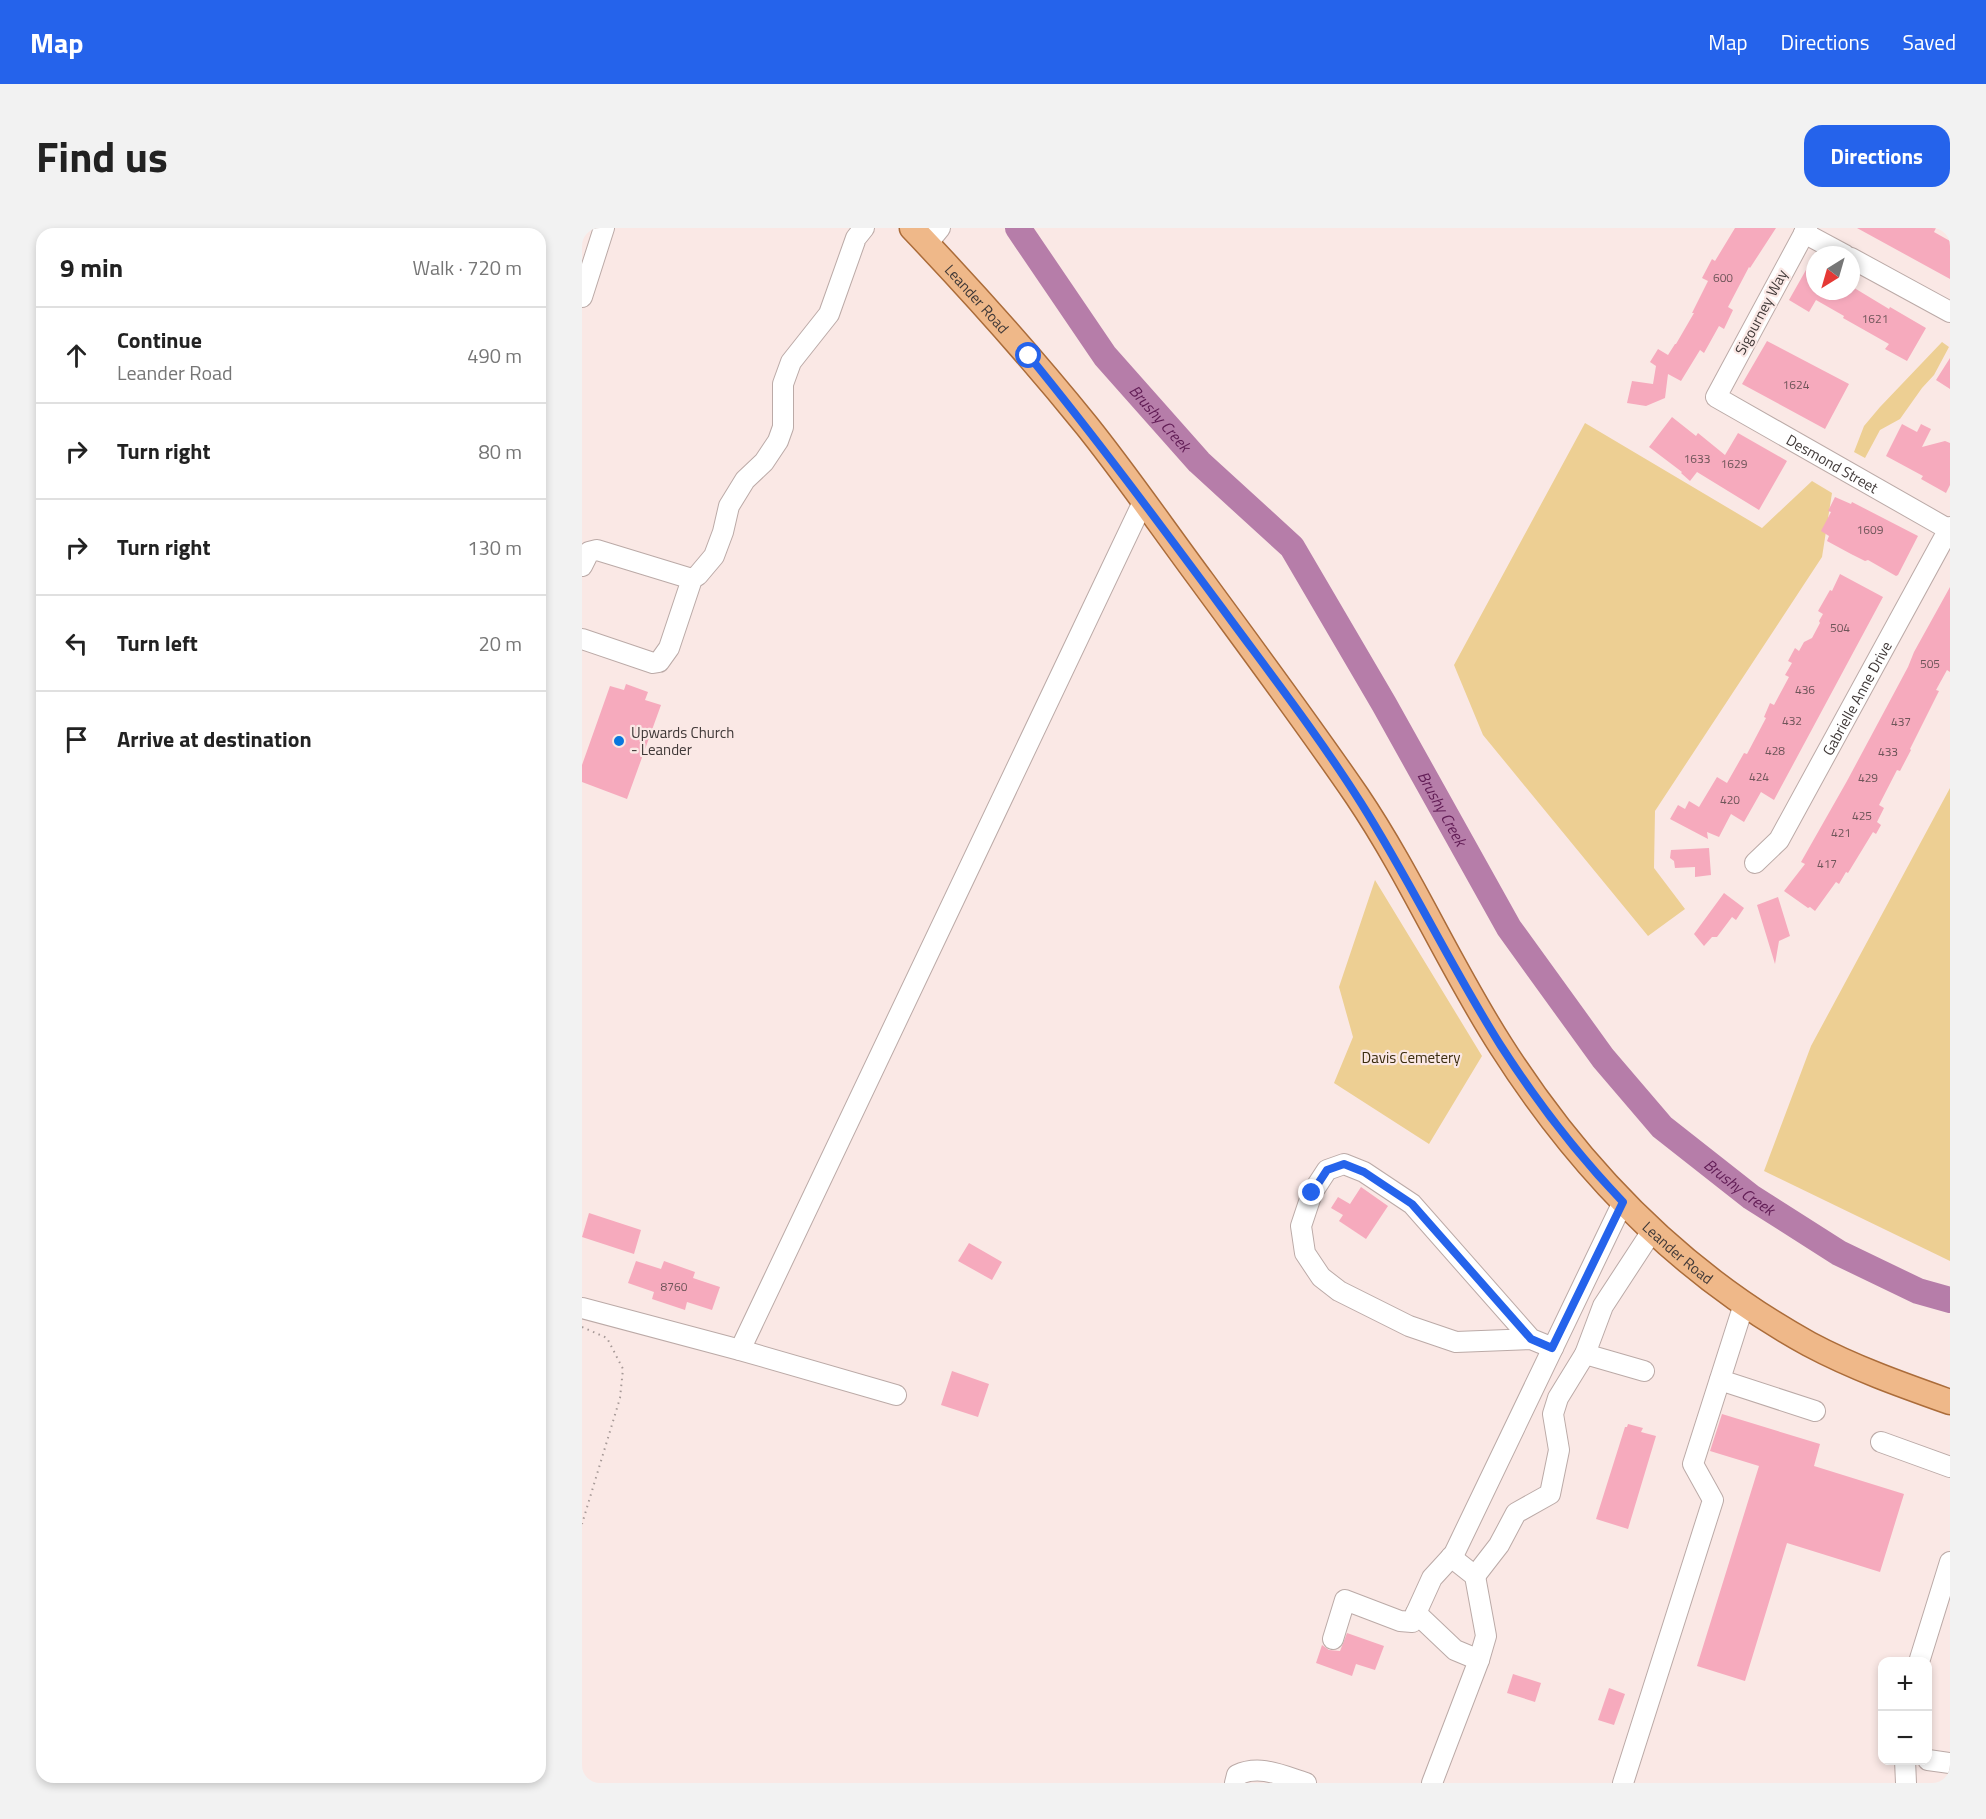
<!DOCTYPE html>
<html lang="en">
<head>
<meta charset="utf-8">
<style>
  body { margin:0; font-family:"Titillium Web",sans-serif; background:#f2f2f2; color:#222 }
  .controls { position:absolute; right:18px; bottom:18px; display:grid; overflow:hidden; border-radius:12px; box-shadow:0 3px 9px #0003 }
  .controls button { width:54px; height:54px; display:grid; place-items:center; padding:0; border:0; border-bottom:2px solid #e0e0e0; background:#fff; color:#222; font:30px sans-serif }
  .compass { position:absolute; left:1224px; top:18px; width:54px; height:54px; border-radius:50%; background:#fff; box-shadow:0 3px 9px #0003; rotate:217deg }
  .stop { position:absolute; width:18px; height:18px; margin:-14px; border:4px solid #2563eb; border-radius:50%; background:#fff }
  .stop.end { background:#2563eb; border-color:#fff; box-shadow:0 2px 6px #0008 }
  .list { margin:0; padding:0; list-style:none }
  h2 { display:flex; justify-content:space-between; align-items:center; height:78px; margin:0; padding:0 24px; font-size:26px }
  h2 small { font-size:20px; font-weight:400; color:#767676 }
  .list li { display:grid; grid-template-columns:39px 1fr auto; gap:18px; align-items:center; box-sizing:border-box; height:96px; padding:0 24px; border-top:2px solid #e0e0e0 }
  .list b { display:block; font-size:22px; white-space:nowrap }
  .list p { margin:0; font-size:20px; white-space:nowrap; color:#767676 }
  .list em { font-size:20px; font-style:normal; color:#767676 }
  .icon { flex:none; width:33px; height:33px; fill:none; stroke:currentColor; stroke-width:2; stroke-linecap:round; stroke-linejoin:round }
  .map { position:relative; flex:none; width:1368px; height:1555px; overflow:hidden; border-radius:18px }
  header { display:flex; align-items:center; gap:36px; box-sizing:border-box; height:84px; padding:0 30px; background:#2563eb; color:#fff }
  header strong { font-size:28px }
  nav { display:flex; gap:33px; margin-inline-start:auto; font-size:21px }
  .intro { display:flex; align-items:center; justify-content:space-between; box-sizing:border-box; height:144px; padding:0 36px }
  h1 { margin:0; font-size:42px }
  .button { padding:15px 27px; border-radius:18px; background:#2563eb; color:#fff; font-size:21px; font-weight:700 }
  main { display:flex; gap:36px; padding:0 36px }
  aside { flex:1; background:#fff; border-radius:18px; box-shadow:0 3px 9px #0003 }
  .map>svg:first-child { display:block }
  .green { fill:#edcf93 }
  .lines { fill:none; stroke-linecap:round; stroke-linejoin:round }
  .river { stroke:#b67da9; stroke-width:26 }
  .building { fill:#f6aabd }
  .minor-casing { stroke:#bbaaa7; stroke-width:22 }
  .major-casing { stroke:#ab6c3a; stroke-width:27 }
  .path { stroke:#a69997; stroke-width:2; stroke-dasharray:1.5 4.5; stroke-linecap:butt }
  .minor { stroke:#fff; stroke-width:20 }
  .major { stroke:#efb889; stroke-width:24 }
  .route { stroke:#2563eb; stroke-width:8 }
  .poi-dot { fill:#0877de; stroke:#fae8e5; stroke-width:2 }
  .labels { text-anchor:middle; dominant-baseline:central; stroke-width:4.5; stroke-linejoin:round; paint-order:stroke }
  .number-label { font-size:12px; fill:#6e5559 }
  .street-label { font-size:15px; fill:#403938; stroke:#fae8e5 }
  .poi-label { font-size:15px; fill:#403938; stroke:#fae8e5; text-anchor:start }
  .park-label { font-size:15px; fill:#3a2c0e; stroke:#fae8e5 }
  .water-label { font-size:16px; font-style:italic; fill:#611c55; stroke:#fae8e5 }
</style>
</head>
<body>
<header>
<strong>Map</strong>
<nav><a>Map</a><a>Directions</a><a>Saved</a></nav>
</header>
<div class="intro"><h1>Find us</h1><a class="button">Directions</a></div>
<main>
<aside>
<h2>9 min<small>Walk · 720 m</small></h2>
<ul class="list">
<li><svg class="icon" aria-label="ahead" viewBox="0 0 24 24"><path d="M12 20V5M6 11l6-6 6 6"/></svg><div><b>Continue</b><p>Leander Road</p></div><em>490 m</em></li>
<li><svg class="icon" aria-label="right" viewBox="0 0 24 24"><path d="M7 20v-9h11M14 6l5 5-5 5"/></svg><div><b>Turn right</b></div><em>80 m</em></li>
<li><svg class="icon" aria-label="right" viewBox="0 0 24 24"><path d="M7 20v-9h11M14 6l5 5-5 5"/></svg><div><b>Turn right</b></div><em>130 m</em></li>
<li><svg class="icon" aria-label="left" viewBox="0 0 24 24"><path d="M17 20v-9H6M10 6l-5 5 5 5"/></svg><div><b>Turn left</b></div><em>20 m</em></li>
<li><svg class="icon" aria-label="arrive" viewBox="0 0 24 24"><path d="M6 21V4h12l-3 4 3 4H6"/></svg><div><b>Arrive at destination</b></div></li>
</ul>
</aside>
<div class="map">
<svg width="1368" height="1555" viewBox="0 0 1368 1555">
  <rect width="100%" height="100%" fill="#fae8e5"/>
  <path class="green" d="M 1360,114 L 1367,119 L 1352,147 L 1340,160 L 1318,191 L 1298,202 L 1283,230 L 1272,224 L 1282,198 L 1298,179 Z
    M 1003,195 L 1180,300 L 1230,253 L 1250,265 L 1240,329 L 1073,583 L 1072,640 L 1103,681 L 1066,708 L 901,507 L 872,437 Z
    M 1368,560 L 1368,1033 L 1182,943 L 1229,818 Z
    M 793,652 L 900,828 L 847,916 L 752,855 L 771,809 L 757,759 Z"/>
  <g class="lines">
    <path class="river" id="s1" d="M 436,0 L 523,128 L 617,234 L 710,319 L 802,476 L 927,700 L 1021,830 L 1080,899 L 1169,969 L 1257,1025 L 1336,1063 L 1368,1072"/>
  </g>
  <path class="building" d="M 1153,0 L 1194,0 L 1168,40 L 1167,39 L 1146,79 L 1151,82 L 1142,101 L 1137,98 L 1122,125 L 1118,122 L 1099,153 L 1086,146 L 1083,170 L 1064,178 L 1045,175 L 1050,153 L 1071,156 L 1074,138 L 1068,134 L 1076,121 L 1086,127 L 1093,116 L 1094,116 L 1112,85 L 1110,85 L 1126,53 L 1120,50 L 1130,31 L 1133,33 Z
    M 1275,0 L 1354,0 L 1352,4 L 1368,13 L 1368,51 Z
    M 1233,26 L 1233,63 L 1269,63 L 1269,58 L 1307,81 L 1308,79 L 1344,100 L 1325,133 L 1303,121 L 1307,116 L 1261,90 L 1262,88 L 1234,72 L 1227,84 L 1207,72 Z
    M 1185,113 L 1267,156 L 1243,201 L 1160,156 Z
    M 1368,130 L 1368,161 L 1354,152 Z
    M 1090,189 L 1114,208 L 1116,205 L 1143,227 L 1156,205 L 1205,233 L 1177,282 L 1115,244 L 1108,253 L 1099,245 L 1100,244 L 1067,219 Z
    M 1320,196 L 1335,204 L 1339,196 L 1349,201 L 1340,219 L 1363,213 L 1368,215 L 1368,257 L 1364,265 L 1339,251 L 1341,248 L 1304,228 Z
    M 1253,269 L 1269,276 L 1270,274 L 1336,308 L 1316,347 L 1314,348 L 1286,332 L 1283,333 L 1269,326 L 1245,313 L 1247,308 L 1239,303 L 1249,284 L 1246,283 Z
    M 1258,346 L 1301,369 L 1192,572 L 1179,564 L 1162,594 L 1149,586 L 1137,609 L 1125,604 L 1126,611 L 1088,591 L 1096,577 L 1103,581 L 1107,573 L 1117,579 L 1135,549 L 1145,555 L 1162,525 L 1165,526 L 1184,490 L 1182,489 L 1188,475 L 1192,477 L 1207,449 L 1203,447 L 1210,435 L 1206,433 L 1213,420 L 1217,423 L 1222,414 L 1230,410 L 1238,395 L 1237,393 L 1241,386 L 1236,383 L 1248,362 L 1250,363 Z
    M 1368,359 L 1368,444 L 1365,442 L 1354,462 L 1357,463 L 1328,521 L 1329,522 L 1318,543 L 1315,542 L 1297,577 L 1302,580 L 1295,594 L 1299,597 L 1294,606 L 1291,604 L 1266,645 L 1264,644 L 1257,656 L 1254,654 L 1233,683 L 1228,679 L 1226,680 L 1202,663 L 1223,636 L 1219,634 L 1265,553 L 1326,439 L 1332,424 Z
    M 44,456 L 66,464 L 63,472 L 79,477 L 45,571 L 0,554 L 0,537 L 28,458 L 42,462 Z
    M 1127,620 L 1129,647 L 1113,649 L 1113,639 L 1093,640 L 1092,633 L 1088,630 L 1089,622 Z
    M 1142,665 L 1162,680 L 1154,692 L 1150,689 L 1135,709 L 1130,709 L 1122,718 L 1112,706 Z
    M 1196,669 L 1208,708 L 1197,713 L 1193,736 L 1175,677 Z
    M 779,959 L 806,978 L 784,1011 L 757,993 L 761,987 L 749,980 L 756,969 L 768,976 Z
    M 7,985 L 59,1002 L 52,1026 L 0,1009 Z
    M 387,1015 L 420,1034 L 410,1052 L 376,1033 Z
    M 54,1033 L 79,1041 L 82,1033 L 113,1044 L 111,1050 L 138,1059 L 130,1082 L 105,1074 L 103,1082 L 70,1071 L 72,1064 L 46,1055 Z
    M 370,1143 L 407,1156 L 396,1189 L 359,1177 Z
    M 1140,1186 L 1238,1216 L 1232,1238 L 1322,1266 L 1298,1344 L 1205,1315 L 1163,1453 L 1115,1438 L 1177,1238 L 1128,1223 Z
    M 1046,1196 L 1061,1200 L 1059,1204 L 1074,1208 L 1046,1301 L 1014,1291 L 1043,1199 L 1045,1199 Z
    M 765,1405 L 802,1418 L 793,1442 L 774,1436 L 770,1448 L 734,1435 L 740,1417 L 747,1422 L 758,1423 Z
    M 931,1446 L 959,1455 L 953,1474 L 925,1465 Z
    M 1027,1460 L 1043,1466 L 1032,1497 L 1016,1492 Z"/>
  <g class="lines">
    <defs>
      <g id="minor">
        <path id="s2" d="M 1225,0 L 1134,169 L 1366,301"/>
        <path d="M 1222,5 L 1263,27"/>
        <path d="M 345,16 L 358,0"/>
        <path d="M 1269,30 L 1368,84"/>
        <path d="M 0,69 L 22,0"/>
        <path d="M 0,338 L 7,324 L 15,322 L 110,351"/>
        <path d="M 0,411 L 71,435 L 77,434 L 87,420 L 110,351 L 116,347 L 132,328 L 141,304 L 147,278 L 163,252 L 182,234 L 196,213 L 201,199 L 201,156 L 209,134 L 247,86 L 274,10 L 282,0"/>
        <path id="s3" d="M 1173,635 L 1197,612 L 1368,299"/>
        <path d="M 0,1080 L 158,1122 L 314,1167"/>
        <path d="M 949,1111 L 830,976 L 782,944 L 762,936 L 745,942 L 730,965 L 719,998 L 723,1025 L 739,1049 L 757,1063 L 827,1098 L 874,1114 L 949,1111 L 971,1120"/>
        <path d="M 158,1122 L 561,274"/>
        <path d="M 1062,1143 L 1003,1126 L 1021,1078 L 1070,1003"/>
        <path d="M 1138,1152 L 1233,1183"/>
        <path d="M 1299,1214 L 1368,1239"/>
        <path d="M 893,1348 L 917,1317 L 934,1285 L 968,1266 L 977,1222 L 971,1186 L 976,1170 L 1003,1126"/>
        <path d="M 834,1385 L 873,1422 L 897,1432 L 904,1408 L 893,1348 L 869,1329"/>
        <path d="M 751,1411 L 763,1372 L 818,1393 L 830,1394 L 850,1350 L 872,1326 L 1041,974"/>
        <path d="M 1337,1434 L 1368,1334"/>
        <path d="M 1323,1532 L 1324,1555"/>
        <path d="M 1346,1532 L 1368,1535"/>
        <path d="M 653,1555 L 655,1547 C 678,1536 701,1548 724,1555"/>
        <path d="M 850,1555 L 897,1432"/>
        <path d="M 1041,1555 L 1131,1272 L 1111,1236 L 1162,1076"/>
      </g>
      <g id="major">
        <path id="s4" d="M 330,0 C 391,64 449,129 505,198 C 545,248 582,302 620,353 C 672,424 725,495 775,568 C 829,648 867,737 919,818 C 998,942 1098,1045 1227,1116 C 1272,1140 1320,1157 1368,1174"/>
      </g>
    </defs>
    <use href="#minor" class="minor-casing"/>
    <use href="#major" class="major-casing"/>
    <path class="path" d="M 0,1099 L 25,1110 L 41,1141 L 38,1170 L 0,1296"/>
    <use href="#minor" class="minor"/>
    <use href="#major" class="major"/>
  </g>
  <g class="lines">
    <path class="route" d="M 447,128 C 514,210 577,295 640,380 C 687,444 736,507 779,575 C 829,654 869,739 919,818 C 955,874 995,926 1041,974 L 970,1120 L 949,1111 L 830,976 L 782,944 L 762,936 L 745,942 L 730,965"/>
  </g>
  <circle class="poi-dot" cx="37" cy="513" r="6"/>
  <g class="labels">
    <g class="number-label">
      <text x="1141" y="49">600</text>
      <text x="1293" y="90">1621</text>
      <text x="1214" y="156">1624</text>
      <text x="1115" y="230">1633</text>
      <text x="1152" y="235">1629</text>
      <text x="1288" y="301">1609</text>
      <text x="1258" y="399">504</text>
      <text x="1348" y="435">505</text>
      <text x="1223" y="461">436</text>
      <text x="1210" y="492">432</text>
      <text x="1319" y="493">437</text>
      <text x="1193" y="522">428</text>
      <text x="1306" y="523">433</text>
      <text x="1177" y="548">424</text>
      <text x="1286" y="549">429</text>
      <text x="1148" y="571">420</text>
      <text x="1280" y="587">425</text>
      <text x="1259" y="604">421</text>
      <text x="1245" y="635">417</text>
      <text x="92" y="1058">8760</text>
    </g>
    <g class="street-label">
      <text stroke="none"><textPath href="#s4" startOffset="96">Leander Road</textPath></text>
      <text transform="translate(1179 84) rotate(-62)">Sigourney Way</text>
      <text stroke="none"><textPath href="#s2" startOffset="326">Desmond Street</textPath></text>
      <text stroke="none"><textPath href="#s3" startOffset="195">Gabrielle Anne Drive</textPath></text>
      <text stroke="none"><textPath href="#s4" startOffset="1284">Leander Road</textPath></text>
    </g>
    <g class="poi-label">
      <text x="49" y="504">Upwards Church<tspan x="49" dy="17">- Leander</tspan></text>
    </g>
    <g class="park-label">
      <text x="829" y="829">Davis Cemetery</text>
    </g>
    <g class="water-label">
      <text stroke="none"><textPath href="#s1" startOffset="238">Brushy Creek</textPath></text>
      <text stroke="none"><textPath href="#s1" startOffset="724">Brushy Creek</textPath></text>
      <text stroke="none"><textPath href="#s1" startOffset="1210">Brushy Creek</textPath></text>
    </g>
  </g>
</svg>
<div class="controls">
<button>+</button>
<button>−</button>
</div>
<svg class="compass" viewBox="-18 -18 36 36"><path d="M0-13l5 13h-10z" fill="#e53935"/><path d="M0 13l5-13h-10z" fill="#767676"/></svg>
<div class="stop" style="left:447px;top:128px"></div>
<div class="stop end" style="left:730px;top:965px"></div>
</div>
</main>
</body>
</html>
